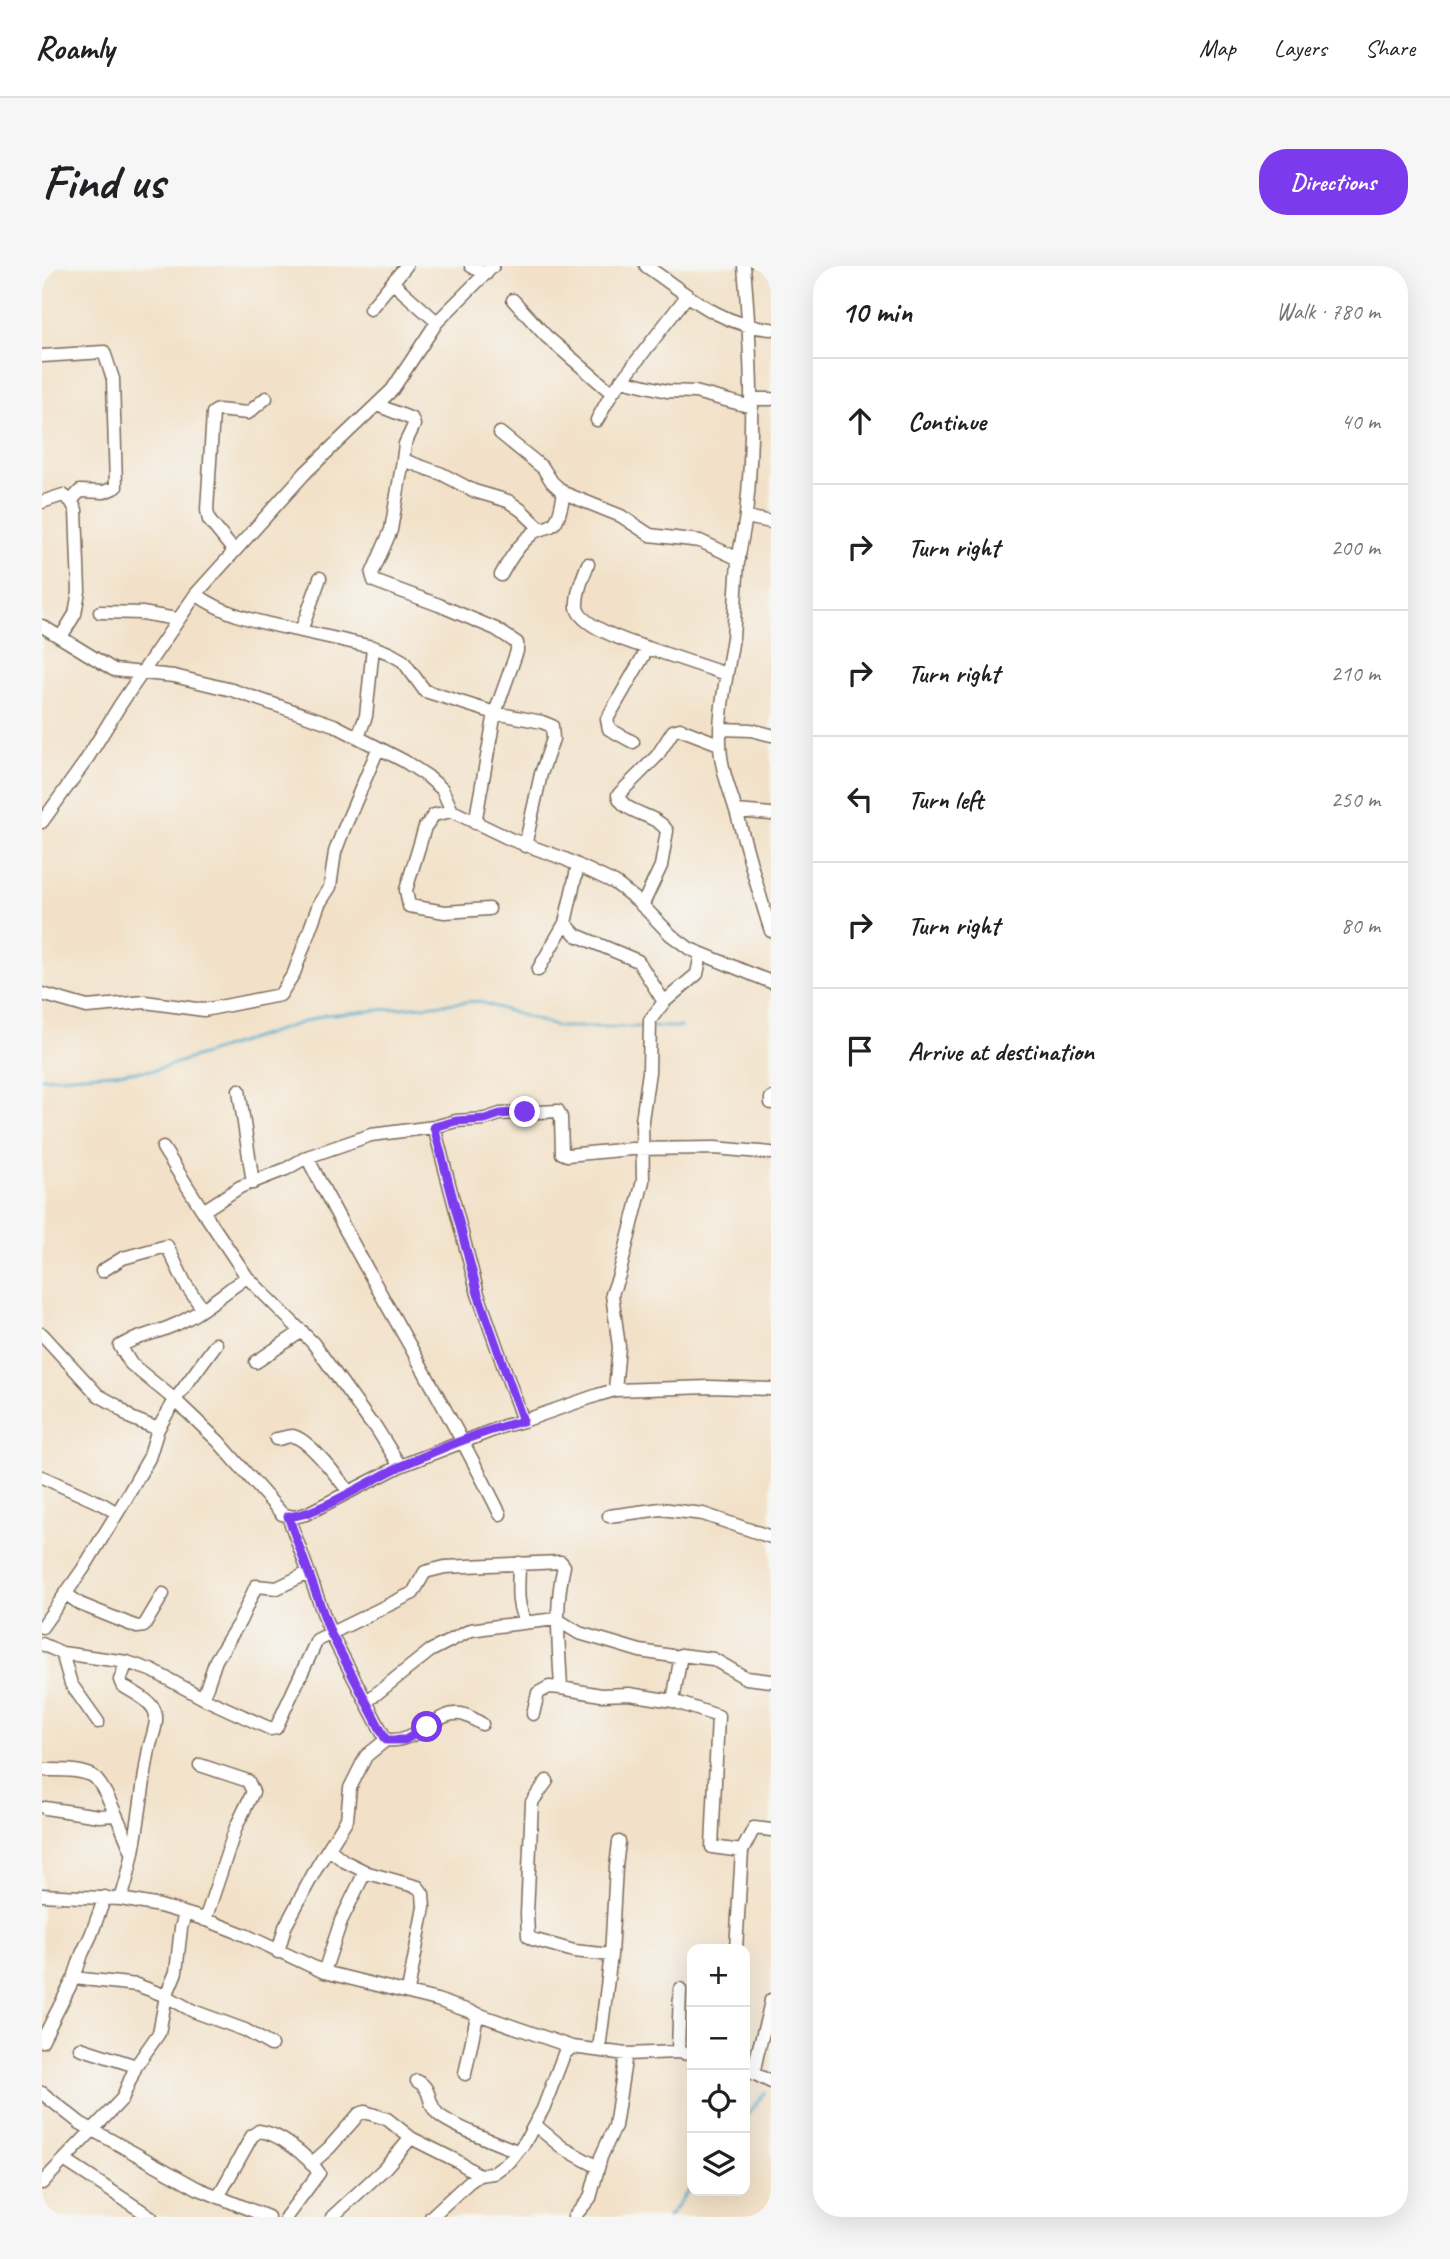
<!DOCTYPE html>
<html lang="en">
<head>
<meta charset="utf-8">
<style>
  body { margin:0; font-family:Caveat,sans-serif; background:#f6f6f6; color:#202124 }
  .controls { position:absolute; right:21px; bottom:21px; display:grid; overflow:hidden; border-radius:14px; box-shadow:0 7px 28px #0002 }
  .controls button { width:63px; height:63px; display:grid; place-items:center; padding:0; border:0; border-bottom:2px solid #e0e0e0; background:#fff; color:#202124; font:35px sans-serif }
  .stop { position:absolute; width:21px; height:21px; margin:-16px; border:5px solid #7c3aed; border-radius:50%; background:#fff }
  .stop.end { background:#7c3aed; border-color:#fff; box-shadow:0 2px 7px #0008 }
  .list { margin:0; padding:0; list-style:none }
  h2 { display:flex; justify-content:space-between; align-items:center; height:91px; margin:0; padding:0 28px; font-size:30px }
  h2 small { font-size:23px; font-weight:400; color:#757577 }
  .list li { display:grid; grid-template-columns:46px 1fr auto; gap:21px; align-items:center; box-sizing:border-box; height:126px; padding:0 28px; border-top:2px solid #e0e0e0 }
  .list b { display:block; font-size:26px; white-space:nowrap }
  .list em { font-size:23px; font-style:normal; color:#757577 }
  .icon { flex:none; width:38px; height:38px; fill:none; stroke:currentColor; stroke-width:2; stroke-linecap:round; stroke-linejoin:round }
  .map { position:relative; flex:none; width:729px; height:1951px; overflow:hidden; border-radius:28px }
  header { display:flex; align-items:center; gap:42px; box-sizing:border-box; height:98px; padding:0 35px; background:#fff; border-bottom:2px solid #e0e0e0 }
  header strong { font-size:33px }
  nav { display:flex; gap:38px; margin-inline-start:auto; font-size:24px }
  .intro { display:flex; align-items:center; justify-content:space-between; box-sizing:border-box; height:168px; padding:0 42px }
  h1 { margin:0; font-size:49px }
  .button { padding:18px 32px; border-radius:28px; background:#7c3aed; color:#fff; font-size:24px; font-weight:700 }
  main { display:flex; gap:42px; padding:0 42px }
  aside { flex:1; background:#fff; border-radius:28px; box-shadow:0 7px 28px #0002 }
  .map>svg:first-child { display:block }
  .lines { fill:none; stroke-linecap:round; stroke-linejoin:round }
  .stream { stroke:#50acce; stroke-width:2.5 }
  .minor-casing { stroke:#7b6a5a; stroke-width:15 }
  .minor { stroke:#fff; stroke-width:12 }
  .route { stroke:#7c3aed; stroke-width:9 }
</style>
</head>
<body>
<header>
<strong>Roamly</strong>
<nav><a>Map</a><a>Layers</a><a>Share</a></nav>
</header>
<div class="intro"><h1>Find us</h1><a class="button">Directions</a></div>
<main>
<div class="map">
<svg width="729" height="1951" viewBox="0 0 729 1951">
  <rect width="100%" height="100%" fill="#f6f6f2"/>
  <filter id="ink" filterUnits="userSpaceOnUse"><feTurbulence type="fractalNoise" baseFrequency=".0143" numOctaves="2"/><feDisplacementMap in="SourceGraphic" scale="14" xChannelSelector="R" yChannelSelector="G"/><feConvolveMatrix kernelMatrix="1 2 1 2 8 2 1 2 1" color-interpolation-filters="sRGB"/></filter>
  <filter id="wash" filterUnits="userSpaceOnUse"><feTurbulence type="fractalNoise" baseFrequency=".00686" numOctaves="4" result="noise"/><feDisplacementMap in="SourceGraphic" scale="28" xChannelSelector="R" yChannelSelector="G"/><feGaussianBlur stdDeviation="1.57" result="paint"/><feColorMatrix in="noise" values="0 0 0 0 0 0 0 0 0 0 0 0 0 0 0 0 0 1.4 0 .05"/><feComposite in="paint" operator="in"/></filter>
  <g filter="url(#wash)">
    <rect width="100%" height="100%" fill="#f2e1c8"/>
    <g class="lines">
      <path class="stream" d="M 611,761 L 639,761
        M 0,812 L 113,804 L 283,749 L 435,735 L 516,761 L 604,761
        M 703,1852 L 723,1826
        M 626,1951 L 650,1920"/>
    </g>
  </g>
  <g filter="url(#ink)">
    <g class="lines">
      <defs>
        <path id="minor" d="M 429,0 L 444,8
          M 604,0 C 645,28 678,60 729,63
          M 702,0 C 709,83 713,166 704,249 C 702,265 698,281 696,296 C 694,321 693,346 691,371 C 686,406 677,440 678,476 C 678,502 688,524 695,548 C 706,587 716,626 729,665
          M 351,17 L 395,56
          M 471,34 L 504,70 L 570,127
          M 328,43 L 364,0
          M 0,90 L 62,86 L 71,113 L 74,221 L 62,226 L 38,225 L 29,235
          M 579,114 L 625,125 L 653,126 L 710,141
          M 709,133 L 729,133
          M 335,139 L 370,153 L 372,159 L 363,178 L 361,194 L 400,208 L 432,225 L 466,235 L 479,244 L 498,262
          M 555,154 L 570,127 L 645,30
          M 458,167 L 501,202 L 510,216 L 522,227 L 579,250 L 608,269 L 658,275 L 697,293
          M 361,194 L 349,264 L 330,308 L 332,315 L 397,339 L 454,363 L 475,377 L 475,385 L 453,447 L 433,557
          M 0,236 L 21,229 L 29,235 L 34,244 L 37,325 L 33,348 L 19,371
          M 704,251 L 729,256
          M 192,285 L 167,254 L 165,244 L 171,147 L 176,144 L 206,147 L 224,132
          M 546,298 C 541,311 534,327 535,341 C 537,360 589,377 606,382
          M 459,309 C 467,294 476,279 490,268 C 497,261 509,264 514,255 C 519,247 520,235 522,227
          M 278,312 L 259,365 L 331,381 L 324,450 L 316,471
          M 154,328 C 185,351 222,357 259,365
          M 58,346 L 100,347 L 134,353
          M 0,360 L 72,404 L 132,410 L 190,424 L 292,459 L 362,495 L 385,510 L 400,523 L 410,545 L 468,573 L 523,593 L 573,617 L 596,635 L 629,669 L 648,683 L 729,716
          M 331,381 L 347,387 L 361,395 L 383,425 L 453,447 L 500,456 L 510,460 L 511,473 L 499,508 L 483,580
          M 678,463 L 709,464 L 729,469
          M 591,476 L 567,463 L 565,453 L 606,382 L 684,408
          M 410,545 L 392,549 L 383,561 L 364,624 L 367,640 L 403,646 L 447,643
          M 695,545 L 729,548
          M 0,556 L 43,496 L 78,439 L 154,328 L 264,206 L 350,124 L 395,56 L 451,0
          M 536,599 L 523,657 L 534,669 L 596,695 L 622,736
          M 600,640 L 619,600 L 625,565 C 615,547 582,549 576,529 L 615,490 L 631,465 L 638,463 L 677,478
          M 496,704 L 523,657
          M 0,728 L 45,741 L 103,736 L 162,744 L 238,729 L 252,707 L 277,638 L 288,621 L 293,586 L 301,565 L 336,483
          M 197,824 L 211,917
          M 729,832 L 729,837
          M 392,861 L 414,855 L 443,853 L 458,848 L 516,845 L 519,851 L 520,887 L 525,889 L 589,883 L 673,882 L 729,887
          M 121,882 L 161,945
          M 265,891 C 326,1012 398,1126 458,1248
          M 60,1005 L 81,992 L 125,980 L 144,1019 L 160,1042
          M 205,1011 C 181,1027 157,1049 130,1060 C 111,1068 97,1070 78,1080 L 89,1098 L 133,1134 L 176,1175 L 240,1248 L 252,1251 L 264,1248 L 358,1200 L 462,1160 L 481,1155 L 556,1129 L 573,1124 L 668,1121 L 729,1123
          M 0,1068 L 56,1129 L 74,1139 L 89,1152 L 116,1163
          M 214,1096 L 260,1065
          M 573,1124 L 577,1081 L 570,1028 L 577,1009 L 601,915 L 600,854 L 607,806 L 608,754 L 622,736 L 655,708 L 659,688
          M 234,1173 C 238,1173 246,1170 251,1170 C 268,1174 296,1212 307,1226
          M 358,1200 L 333,1160 L 328,1156 L 271,1077 L 205,1011 L 161,945 L 198,921 L 244,903 L 265,891 L 329,869 L 392,861 L 436,1028 L 481,1155
          M 0,1211 L 60,1238 L 75,1247
          M 567,1250 L 619,1243 L 661,1248 L 729,1271
          M 477,1297 C 477,1319 473,1338 484,1356
          M 23,1327 L 38,1338 L 95,1361 L 102,1360 L 121,1328
          M 0,1361 L 41,1303 L 82,1236 L 107,1192 L 116,1163 L 133,1134 L 174,1078
          M 0,1378 L 20,1387 L 85,1396 L 111,1405 L 161,1432 L 229,1463 L 234,1462 L 275,1374 L 371,1327 L 383,1306 L 403,1301 L 519,1296 L 522,1300 C 512,1342 517,1379 519,1422
          M 20,1387 L 29,1418 L 56,1456
          M 161,1432 L 174,1394 L 198,1355 L 214,1320 L 235,1322 L 266,1307
          M 631,1435 L 676,1450 L 670,1581 L 700,1585
          M 324,1436 L 388,1385 L 429,1364 L 456,1360 L 514,1353 L 537,1367 L 568,1376 L 598,1385 L 637,1391
          M 491,1448 L 496,1427 L 507,1421 L 519,1422 L 559,1429 L 587,1428 L 631,1435 L 639,1389 L 671,1393 L 704,1412 L 729,1415
          M 344,1474 C 375,1478 395,1444 419,1448 C 426,1449 433,1454 440,1458
          M 158,1499 L 206,1515 L 211,1526 L 194,1561 L 163,1654
          M 0,1504 C 16,1504 34,1503 49,1509 C 62,1514 83,1571 90,1586
          M 505,1515 L 490,1536 L 485,1648 L 486,1670 L 490,1673 L 532,1685 L 569,1689
          M 3,1542 L 57,1550 L 74,1549
          M 287,1583 L 302,1595 L 326,1607
          M 0,1629 L 79,1633 L 118,1640 L 162,1653 L 203,1669 L 282,1706 L 395,1734 L 530,1781 L 584,1788 L 636,1786 L 650,1789
          M 63,1631 L 49,1669 L 40,1688 L 32,1712 L 95,1719 L 124,1730 L 151,1745 L 203,1764 L 229,1779
          M 79,1633 C 95,1585 98,1533 107,1483 C 109,1473 117,1456 113,1446 C 109,1434 90,1426 80,1419 L 78,1414 L 85,1396
          M 694,1683 L 700,1585 L 712,1562 L 729,1564
          M 236,1686 L 243,1661 L 276,1599 L 305,1553 L 308,1522 L 324,1490 L 344,1474 L 288,1366 L 246,1250
          M 282,1706 L 299,1655 L 321,1610 L 326,1607 L 376,1621 L 381,1628 L 382,1641 L 366,1725
          M 0,1775 L 32,1712
          M 38,1782 L 94,1800
          M 557,1783 L 569,1689 L 574,1601 L 577,1576
          M 636,1786 L 638,1723
          M 703,1803 L 729,1816
          M 712,1806 C 715,1781 725,1759 729,1734
          M 423,1808 L 434,1755 L 439,1749
          M 375,1815 C 390,1822 385,1837 395,1847 C 405,1858 459,1879 475,1885
          M 0,1827 L 38,1857 L 155,1922 L 226,1951
          M 493,1859 L 521,1882 L 556,1901
          M 22,1894 L 109,1951
          M 269,1898 L 287,1882 L 317,1848 L 323,1846 L 345,1853 L 369,1872
          M 0,1917 L 80,1833 L 94,1800 L 117,1767 L 124,1730 L 134,1706 L 139,1662 L 143,1648
          M 176,1931 L 210,1870 L 217,1865 C 237,1867 266,1890 277,1907 L 244,1951
          M 290,1951 L 342,1903 L 369,1872 L 415,1895 L 437,1909
          M 389,1951 L 427,1916 L 437,1909 L 451,1907 L 468,1895 L 483,1876 L 501,1843 L 522,1788 L 530,1781
          M 532,1951 L 548,1932 L 559,1891 L 573,1860 L 584,1788"/>
      </defs>
      <use href="#minor" class="minor-casing"/>
      <use href="#minor" class="minor"/>
    </g>
  </g>
  <g class="lines" filter="url(#ink)">
    <path class="route" d="M 385,1461 L 363,1474 L 344,1474 L 288,1366 L 246,1250 C 269,1253 334,1211 359,1200 C 398,1183 440,1165 481,1155 L 436,1028 L 392,861 L 414,855 L 443,853 L 458,848 L 483,846"/>
  </g>
</svg>
<div class="controls">
<button>+</button>
<button>−</button>
<button><svg class="icon" aria-label="locate" viewBox="0 0 24 24"><circle cx="12" cy="12" r="6"/><path d="M12 2v4M12 18v4M2 12h4M18 12h4"/></svg></button>
<button><svg class="icon" aria-label="layers" viewBox="0 0 24 24"><path d="M12 4l9 5-9 5-9-5zM3 14l9 5 9-5"/></svg></button>
</div>
<div class="stop" style="left:385px;top:1461px"></div>
<div class="stop end" style="left:483px;top:846px"></div>
</div>
<aside>
<h2>10 min<small>Walk · 780 m</small></h2>
<ul class="list">
<li><svg class="icon" aria-label="ahead" viewBox="0 0 24 24"><path d="M12 20V5M6 11l6-6 6 6"/></svg><div><b>Continue</b></div><em>40 m</em></li>
<li><svg class="icon" aria-label="right" viewBox="0 0 24 24"><path d="M7 20v-9h11M14 6l5 5-5 5"/></svg><div><b>Turn right</b></div><em>200 m</em></li>
<li><svg class="icon" aria-label="right" viewBox="0 0 24 24"><path d="M7 20v-9h11M14 6l5 5-5 5"/></svg><div><b>Turn right</b></div><em>210 m</em></li>
<li><svg class="icon" aria-label="left" viewBox="0 0 24 24"><path d="M17 20v-9H6M10 6l-5 5 5 5"/></svg><div><b>Turn left</b></div><em>250 m</em></li>
<li><svg class="icon" aria-label="right" viewBox="0 0 24 24"><path d="M7 20v-9h11M14 6l5 5-5 5"/></svg><div><b>Turn right</b></div><em>80 m</em></li>
<li><svg class="icon" aria-label="arrive" viewBox="0 0 24 24"><path d="M6 21V4h12l-3 4 3 4H6"/></svg><div><b>Arrive at destination</b></div></li>
</ul>
</aside>
</main>
</body>
</html>
